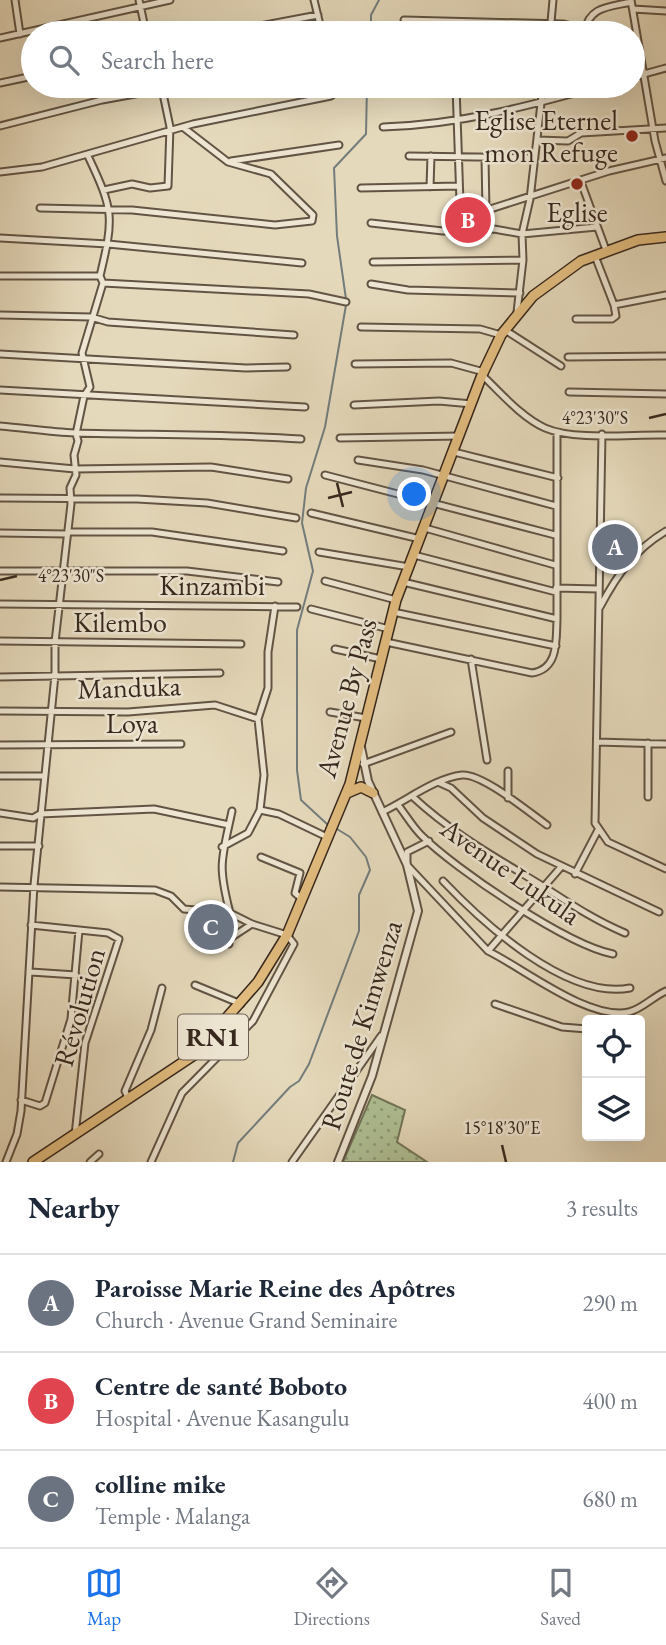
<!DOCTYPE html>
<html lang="en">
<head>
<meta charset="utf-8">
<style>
  body { margin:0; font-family:"EB Garamond",serif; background:#f2f2f3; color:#1f2937 }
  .controls { position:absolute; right:21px; bottom:21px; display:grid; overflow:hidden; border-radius:7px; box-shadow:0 7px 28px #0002 }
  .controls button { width:63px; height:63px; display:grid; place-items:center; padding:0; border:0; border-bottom:2px solid #e0e1e3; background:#fff; color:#1f2937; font:35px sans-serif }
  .you { position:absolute; left:415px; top:495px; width:24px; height:24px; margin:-18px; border:5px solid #fff; border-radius:50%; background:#1a73e8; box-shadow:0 0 0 10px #1a73e833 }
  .badge { display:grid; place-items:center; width:46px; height:46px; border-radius:50%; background:#1a73e8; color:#fff; font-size:23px; font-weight:700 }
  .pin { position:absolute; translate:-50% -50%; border:4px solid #fff; box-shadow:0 2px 7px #0006 }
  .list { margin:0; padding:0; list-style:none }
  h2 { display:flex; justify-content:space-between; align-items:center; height:91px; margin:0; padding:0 28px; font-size:30px }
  h2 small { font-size:23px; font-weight:400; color:#747a83 }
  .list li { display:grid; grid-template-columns:46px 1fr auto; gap:21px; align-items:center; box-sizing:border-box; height:98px; padding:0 28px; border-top:2px solid #e0e1e3 }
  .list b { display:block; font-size:26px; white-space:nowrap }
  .list p { margin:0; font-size:23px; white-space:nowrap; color:#747a83 }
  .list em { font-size:23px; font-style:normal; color:#747a83 }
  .icon { flex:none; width:38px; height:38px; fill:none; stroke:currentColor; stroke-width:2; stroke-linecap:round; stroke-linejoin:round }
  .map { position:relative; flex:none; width:666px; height:1162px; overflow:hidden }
  .search { position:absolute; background:#fff; box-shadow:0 7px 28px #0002; left:21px; right:21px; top:21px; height:77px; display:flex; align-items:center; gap:18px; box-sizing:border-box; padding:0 24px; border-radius:38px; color:#747a83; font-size:26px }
  .sheet { height:385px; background:#fff }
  nav { display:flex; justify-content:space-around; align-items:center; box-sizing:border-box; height:98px; border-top:2px solid #e0e1e3; background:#fff; font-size:19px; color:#747a83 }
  nav a { display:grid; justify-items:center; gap:4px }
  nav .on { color:#1a73e8 }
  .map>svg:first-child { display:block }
  .grass { fill:url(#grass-dots); stroke:#727459; stroke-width:2 }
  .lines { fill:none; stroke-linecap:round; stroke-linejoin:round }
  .stream { stroke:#737d7c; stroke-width:2 }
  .minor-casing { stroke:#625444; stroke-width:9 }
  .tertiary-casing { stroke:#625444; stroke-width:10 }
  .trunk-casing { stroke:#36271d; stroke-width:12 }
  .minor { stroke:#eee6d3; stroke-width:5 }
  .tertiary { stroke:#eee6d3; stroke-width:6 }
  .trunk { stroke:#e2bc7e; stroke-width:9 }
  .ticks { fill:none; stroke:#36271d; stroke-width:2.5 }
  .poi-dot { fill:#8f2418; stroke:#eee6d3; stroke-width:2.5 }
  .labels { text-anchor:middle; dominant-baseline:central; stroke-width:5; stroke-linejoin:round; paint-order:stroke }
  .shield { fill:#eee6d3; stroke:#6d6054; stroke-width:2 }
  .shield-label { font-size:26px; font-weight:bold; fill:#36271d }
  .poi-label { font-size:28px; fill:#36271d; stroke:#eee6d3; text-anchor:end }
  .street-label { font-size:28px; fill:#36271d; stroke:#eee6d3 }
  .ticks-label { font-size:18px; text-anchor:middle; fill:#36271d; stroke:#eee6d3; stroke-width:5; stroke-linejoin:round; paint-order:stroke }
</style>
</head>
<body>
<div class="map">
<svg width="666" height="1162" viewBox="0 0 666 1162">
  <defs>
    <pattern id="grass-dots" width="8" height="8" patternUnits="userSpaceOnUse" patternTransform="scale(1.75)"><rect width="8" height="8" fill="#afc095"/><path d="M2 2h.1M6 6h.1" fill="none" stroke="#8f9c79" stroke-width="1.8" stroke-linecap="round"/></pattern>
  </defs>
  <rect width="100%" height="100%" fill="#e5d9bb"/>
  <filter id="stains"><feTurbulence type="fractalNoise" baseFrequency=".00286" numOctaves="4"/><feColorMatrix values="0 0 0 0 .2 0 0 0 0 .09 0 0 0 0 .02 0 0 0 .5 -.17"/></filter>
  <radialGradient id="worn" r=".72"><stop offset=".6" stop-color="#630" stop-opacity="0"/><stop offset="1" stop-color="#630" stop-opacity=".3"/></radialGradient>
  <path class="grass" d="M 372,1095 L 405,1110 L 397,1142 L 427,1162 L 343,1162 Z"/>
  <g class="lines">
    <path class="stream" d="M 371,33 L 371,15 L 379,0
      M 346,299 L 337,236 L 334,168 L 366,134 L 367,86
      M 327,824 L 301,800 L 297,770 L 297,630 L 313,571 L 302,523 L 306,488 L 325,427 L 346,305
      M 233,1162 L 238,1143 L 290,1087 L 299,1081 L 309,1064 L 359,931 L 359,895 L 370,870 L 366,857 L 350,837 L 337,829"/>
    <defs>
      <path id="minor" d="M 15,0 L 20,34
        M 139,0 L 146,33
        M 314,0 L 322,33
        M 631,0 L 655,141 L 666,181
        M 633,9 L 666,11
        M 404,20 L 564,24 L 579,28 L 586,33
        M 585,31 C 589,6 610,7 631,2
        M 222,33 L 318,15
        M 550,33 L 553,0
        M 0,38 L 170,0
        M 633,77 L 666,68
        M 0,83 L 33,76
        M 456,86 L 461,231
        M 402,87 L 433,86
        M 0,126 L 102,100 L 179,86
        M 383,127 C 458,125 529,106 600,86
        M 537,140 L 568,141 L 581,133 L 666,128
        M 409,156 L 535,158
        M 485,157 L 486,212
        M 231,161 L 339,145
        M 0,172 L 42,167 L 193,124 L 331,96 L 335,93 L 334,86
        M 581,182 L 606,250
        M 430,187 L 431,156
        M 361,188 L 459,186
        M 104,190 L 132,184 L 150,188 L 168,186 L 170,127 L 162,89
        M 40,208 L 132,210 L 275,225 L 312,221 L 313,215 L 271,174 L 228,162 L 184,128
        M 459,219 L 609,171 L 666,158
        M 371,223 L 443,231 L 494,229 L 522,234 L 597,227
        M 0,238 L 108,244 L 302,263
        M 595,256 L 614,305 L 666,295
        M 373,262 L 523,260
        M 0,276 L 100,276
        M 103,283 L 309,294 L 346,302
        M 371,284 L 408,290 L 520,293
        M 517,312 L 523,260 L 522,234 L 530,199 L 543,86
        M 0,315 L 91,317 L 108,322 L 294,335
        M 576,319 L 612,319 L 616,316 L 614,305
        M 361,327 L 480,329 L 501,335
        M 505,330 L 561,366
        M 0,354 L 246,368 L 287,367
        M 568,357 L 666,356
        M 355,364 L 451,363 L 484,372
        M 482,375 C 501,393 521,417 545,428 C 575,441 633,434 666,435
        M 0,390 L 305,407
        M 569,392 L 666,394
        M 354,405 L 439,401 L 472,404
        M 0,426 C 25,428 50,432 75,433 C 151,435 226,434 301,439
        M 602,434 L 595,823 L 608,842 L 666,869
        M 340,438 L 460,436
        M 454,452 L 558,478
        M 358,460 L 423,470 L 556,506
        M 0,462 L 75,469 L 211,467 L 288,479
        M 325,475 L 555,535
        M 0,498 L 137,499 L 207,503 L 296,518
        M 311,513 L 420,539
        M 425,528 L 555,565
        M 68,532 L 152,532 L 283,551
        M 0,533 L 67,534
        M 319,552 L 409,567
        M 414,555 L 556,592
        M 0,571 L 187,571 L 278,582
        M 325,581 L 396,600
        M 403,582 L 557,619
        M 556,588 L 599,589
        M 0,604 L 297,607
        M 600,607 C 617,575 634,550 666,531
        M 311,609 L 389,629
        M 393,612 L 556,646
        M 0,641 L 241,644
        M 386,642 L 532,673 C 559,669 556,640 557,619 L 557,432
        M 335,649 L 381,659
        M 471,659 L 487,760
        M 0,677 L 220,673
        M 0,711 L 128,712 L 215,705 L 258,719
        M 330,712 L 366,718
        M 597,742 L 666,744
        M 648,743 L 648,797
        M 0,745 L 181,744
        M 363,764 L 451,732
        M 0,776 L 44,776
        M 440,783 L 451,788 L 483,818 L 537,854 L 659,912
        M 413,797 C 453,834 495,857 541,885 C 569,903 594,920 625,933
        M 508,798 L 508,771
        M 398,805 C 406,815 412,826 421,835 C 455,869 567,945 613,954
        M 260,810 L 279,814 L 327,837
        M 382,812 C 406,801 435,778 462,775 C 482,773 530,813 547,825
        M 0,813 L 33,818 L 40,814 L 154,809 L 229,825
        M 429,841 L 407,852 L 407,865 L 488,951 C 523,968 589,1021 629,1012 C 642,1009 654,996 666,991
        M 0,846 L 39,846
        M 222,847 L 248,833 L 260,810 L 264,775 L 258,719 L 268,688 L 268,652 L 275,606
        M 261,857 L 300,873 L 295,893 L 301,898
        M 575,874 L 598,830
        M 443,881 C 484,924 567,1000 630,988
        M 0,887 L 155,890 L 171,896 L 184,909 L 230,913
        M 31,925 L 108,933 L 119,939 L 85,1043 L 75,1135
        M 229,944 L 229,939 L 252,924
        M 488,951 L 561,867
        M 31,972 L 76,975
        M 195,985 L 241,1004
        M 495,1004 L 562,1027 L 587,1029
        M 21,1100 L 40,1106 L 45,1103 L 71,1019 L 79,930
        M 129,1100 L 125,1091 L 151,1030 L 162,988
        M 6,1162 L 17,1134 L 21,1111 L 34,885 L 55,675 L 55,642 L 71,504 L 70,488 L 76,475 L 74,455 L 78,441 L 76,434 L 84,396 L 90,387 L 82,353 L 103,283 L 100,276 C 114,217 114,211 88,156
        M 90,1162 L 99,1154
        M 151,1162 L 182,1093 L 253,1021 L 294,944 L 287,935 L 252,924 L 230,913 C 217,863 222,859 232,811
        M 292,1162 L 381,1036"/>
      <path id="tertiary" d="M 338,1162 L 372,1076 L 418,911 L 407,865 L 368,781 L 361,747"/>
      <path id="trunk" d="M 347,793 L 361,787 L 373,793
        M 33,1162 L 194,1055 L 258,982 L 287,935 L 350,784 L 396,600 L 482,375 L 501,335 L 533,296 L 581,261 L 638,240 L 666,237"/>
    </defs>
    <use href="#minor" class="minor-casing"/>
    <use href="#tertiary" class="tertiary-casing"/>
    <use href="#trunk" class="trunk-casing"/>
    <use href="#minor" class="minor"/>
    <use href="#tertiary" class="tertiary"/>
    <use href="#trunk" class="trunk"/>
  </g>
  <path class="ticks" d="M 649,418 L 666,414M 337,483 L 343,507M 328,498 L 352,492M 0,580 L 17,576M 502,1145 L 506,1162"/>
  <g class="poi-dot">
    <circle cx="632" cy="136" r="7"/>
    <circle cx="577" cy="184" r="7"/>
  </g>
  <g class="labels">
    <rect class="shield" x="178" y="1014.5" width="70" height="45" rx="5"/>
    <g class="shield-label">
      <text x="213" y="1037">RN1</text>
    </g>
    <g class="poi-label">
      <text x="618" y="120">Eglise Eternel<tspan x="618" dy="32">mon Refuge</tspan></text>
      <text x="577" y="212" text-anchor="middle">Eglise</text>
    </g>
    <g class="street-label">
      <text x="212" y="585">Kinzambi</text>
      <text x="120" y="622">Kilembo</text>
      <text transform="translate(129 687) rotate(-2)">Manduka</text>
      <text transform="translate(346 698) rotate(-75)">Avenue By Pass</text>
      <text x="132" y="723">Loya</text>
      <text transform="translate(511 871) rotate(35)">Avenue Lukula</text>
      <text transform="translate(79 1007) rotate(-74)">Révolution</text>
      <text transform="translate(361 1025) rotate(-73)">Route de Kimwenza</text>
    </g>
  </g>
  <g class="ticks-label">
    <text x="595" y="424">4°23'30"S</text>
    <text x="71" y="582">4°23'30"S</text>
    <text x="502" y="1134">15°18'30"E</text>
  </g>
  <rect width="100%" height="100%" filter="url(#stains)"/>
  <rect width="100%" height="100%" fill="url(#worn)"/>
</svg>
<div class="controls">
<button><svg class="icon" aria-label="locate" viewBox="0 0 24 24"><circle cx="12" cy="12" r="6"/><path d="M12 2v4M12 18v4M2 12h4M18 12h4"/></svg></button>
<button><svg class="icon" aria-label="layers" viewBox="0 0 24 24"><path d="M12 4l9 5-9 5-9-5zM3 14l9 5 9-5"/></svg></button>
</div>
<div class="you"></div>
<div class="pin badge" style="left:615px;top:547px;background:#6b7280">A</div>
<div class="pin badge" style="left:468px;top:220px;background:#e0444e">B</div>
<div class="pin badge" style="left:211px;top:927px;background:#6b7280">C</div>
<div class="search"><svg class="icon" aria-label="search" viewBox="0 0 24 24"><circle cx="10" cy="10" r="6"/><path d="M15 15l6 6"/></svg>Search here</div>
</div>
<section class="sheet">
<h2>Nearby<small>3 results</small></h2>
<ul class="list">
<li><span class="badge" style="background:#6b7280">A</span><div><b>Paroisse Marie Reine des Apôtres</b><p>Church · Avenue Grand Seminaire</p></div><em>290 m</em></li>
<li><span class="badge" style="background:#e0444e">B</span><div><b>Centre de santé Boboto</b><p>Hospital · Avenue Kasangulu</p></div><em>400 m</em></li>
<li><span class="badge" style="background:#6b7280">C</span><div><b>colline mike</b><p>Temple · Malanga</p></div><em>680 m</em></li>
</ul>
</section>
<nav>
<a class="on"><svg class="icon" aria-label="map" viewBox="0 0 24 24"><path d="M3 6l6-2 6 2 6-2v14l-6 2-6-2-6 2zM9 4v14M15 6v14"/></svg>Map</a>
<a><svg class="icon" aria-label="directions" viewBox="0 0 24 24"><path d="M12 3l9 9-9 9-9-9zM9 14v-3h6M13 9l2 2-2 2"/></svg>Directions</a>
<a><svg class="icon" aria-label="saved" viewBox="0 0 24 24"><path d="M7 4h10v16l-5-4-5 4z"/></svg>Saved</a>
</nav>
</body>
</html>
